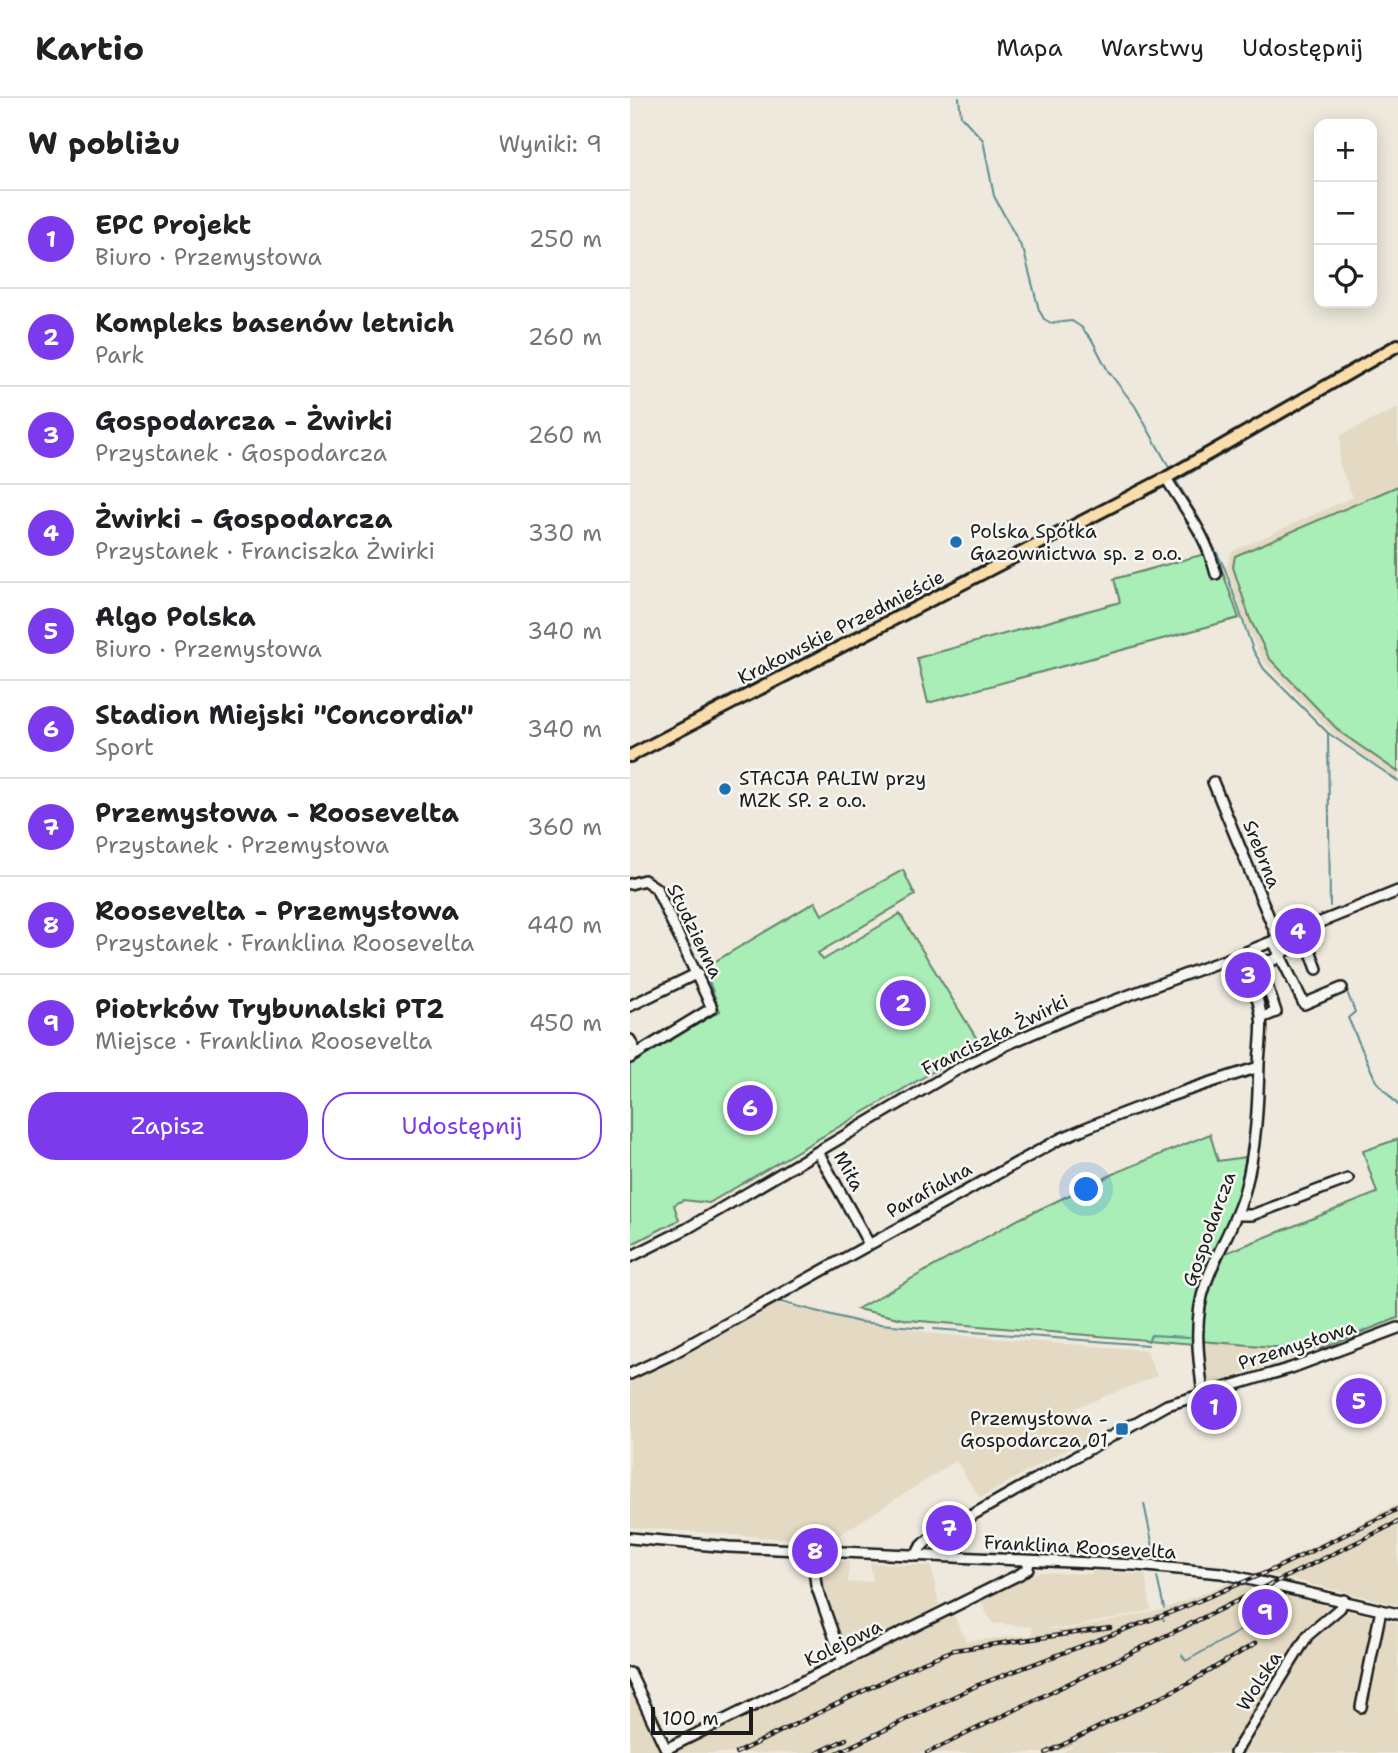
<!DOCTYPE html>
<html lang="pl">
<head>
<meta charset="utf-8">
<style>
  body { margin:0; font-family:"Shantell Sans",sans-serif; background:#f2f2f2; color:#202124 }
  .controls { position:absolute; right:21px; top:21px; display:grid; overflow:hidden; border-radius:14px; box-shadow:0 4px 18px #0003 }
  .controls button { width:63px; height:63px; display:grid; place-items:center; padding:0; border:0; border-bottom:2px solid #e0e0e0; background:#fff; color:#202124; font:35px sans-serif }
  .scale { position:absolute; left:21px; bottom:18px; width:102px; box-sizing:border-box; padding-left:7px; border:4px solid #1c1c1c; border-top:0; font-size:19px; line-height:24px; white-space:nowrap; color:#1c1c1c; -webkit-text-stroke:5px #f6f6f2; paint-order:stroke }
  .you { position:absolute; left:457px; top:1092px; width:24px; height:24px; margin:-18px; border:5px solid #fff; border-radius:50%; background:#1a73e8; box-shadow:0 0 0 10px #1a73e833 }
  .badge { display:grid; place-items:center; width:46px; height:46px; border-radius:50%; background:#7c3aed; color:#fff; font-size:23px; font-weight:700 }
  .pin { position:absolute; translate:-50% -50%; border:4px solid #fff; box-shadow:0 2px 7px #0006 }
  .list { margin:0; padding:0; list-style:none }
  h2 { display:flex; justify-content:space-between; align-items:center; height:91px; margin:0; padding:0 28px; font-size:30px }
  h2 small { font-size:23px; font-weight:400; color:#757577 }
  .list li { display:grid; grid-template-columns:46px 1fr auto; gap:21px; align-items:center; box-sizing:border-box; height:98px; padding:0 28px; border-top:2px solid #e0e0e0 }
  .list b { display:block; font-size:26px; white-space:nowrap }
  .list p { margin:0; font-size:23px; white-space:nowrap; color:#757577 }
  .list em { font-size:23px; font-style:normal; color:#757577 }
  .actions { display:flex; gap:14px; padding:21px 28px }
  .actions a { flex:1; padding:16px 0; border:2px solid #7c3aed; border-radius:28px; text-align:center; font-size:24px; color:#7c3aed }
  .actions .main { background:#7c3aed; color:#fff }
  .icon { flex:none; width:38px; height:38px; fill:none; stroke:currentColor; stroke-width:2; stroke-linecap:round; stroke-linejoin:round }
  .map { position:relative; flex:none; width:768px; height:1655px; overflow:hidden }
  header { display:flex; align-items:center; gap:42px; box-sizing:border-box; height:98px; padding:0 35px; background:#fff; border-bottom:2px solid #e0e0e0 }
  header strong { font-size:33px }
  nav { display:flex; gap:38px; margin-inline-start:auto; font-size:24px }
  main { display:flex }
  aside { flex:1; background:#fff }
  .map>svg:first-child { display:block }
  .built { fill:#e4d9c2 }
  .green { fill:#a9edb7; stroke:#62846a; stroke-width:2 }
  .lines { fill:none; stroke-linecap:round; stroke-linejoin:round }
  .stream { stroke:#5c8d91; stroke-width:2 }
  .minor-casing { stroke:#1c1c1c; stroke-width:14 }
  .major-casing { stroke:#1c1c1c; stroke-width:16 }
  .minor { stroke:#f6f6f2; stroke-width:9 }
  .major { stroke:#f9deab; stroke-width:10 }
  .rail-casing { stroke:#1c1c1c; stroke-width:4.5 }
  .rail { stroke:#f6f6f2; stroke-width:2; stroke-dasharray:5; stroke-linecap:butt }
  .poi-dot { fill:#1f6fb2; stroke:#f6f6f2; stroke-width:2.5 }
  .labels { text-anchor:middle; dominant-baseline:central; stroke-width:5; stroke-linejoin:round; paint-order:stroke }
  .poi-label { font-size:19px; fill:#1c1c1c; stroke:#f6f6f2; text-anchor:start }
  .street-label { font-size:19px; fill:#1c1c1c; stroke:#f6f6f2 }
</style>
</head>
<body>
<header>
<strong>Kartio</strong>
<nav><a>Mapa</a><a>Warstwy</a><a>Udostępnij</a></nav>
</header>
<main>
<aside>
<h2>W pobliżu<small>Wyniki: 9</small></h2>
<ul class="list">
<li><span class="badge">1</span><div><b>EPC Projekt</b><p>Biuro · Przemysłowa</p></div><em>250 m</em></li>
<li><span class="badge">2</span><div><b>Kompleks basenów letnich</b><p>Park</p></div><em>260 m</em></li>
<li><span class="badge">3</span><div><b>Gospodarcza - Żwirki</b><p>Przystanek · Gospodarcza</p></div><em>260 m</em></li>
<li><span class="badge">4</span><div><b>Żwirki - Gospodarcza</b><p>Przystanek · Franciszka Żwirki</p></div><em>330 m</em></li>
<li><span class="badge">5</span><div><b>Algo Polska</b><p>Biuro · Przemysłowa</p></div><em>340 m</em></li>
<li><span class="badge">6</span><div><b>Stadion Miejski &quot;Concordia&quot;</b><p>Sport</p></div><em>340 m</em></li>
<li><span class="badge">7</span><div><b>Przemysłowa - Roosevelta</b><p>Przystanek · Przemysłowa</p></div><em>360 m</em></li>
<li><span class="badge">8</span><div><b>Roosevelta - Przemysłowa</b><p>Przystanek · Franklina Roosevelta</p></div><em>440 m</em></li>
<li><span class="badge">9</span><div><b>Piotrków Trybunalski PT2</b><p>Miejsce · Franklina Roosevelta</p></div><em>450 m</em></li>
</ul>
<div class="actions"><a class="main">Zapisz</a><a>Udostępnij</a></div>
</aside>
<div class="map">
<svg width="768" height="1655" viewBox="0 0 768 1655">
  <rect width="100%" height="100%" fill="#eee9dc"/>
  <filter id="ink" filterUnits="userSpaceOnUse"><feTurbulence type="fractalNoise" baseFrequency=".0143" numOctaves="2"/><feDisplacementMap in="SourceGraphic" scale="14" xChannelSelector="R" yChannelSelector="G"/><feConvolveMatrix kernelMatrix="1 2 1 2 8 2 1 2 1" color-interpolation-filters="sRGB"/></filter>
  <g filter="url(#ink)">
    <path class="built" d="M 768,310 L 768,681 L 706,638 L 633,563 L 614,523 L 597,469 L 601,454 L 723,399 L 709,365 L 711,337 Z
      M 146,1206 L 306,1236 L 516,1252 L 527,1278 L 445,1310 L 460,1338 L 350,1400 L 326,1363 L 198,1444 L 0,1429 L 0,1283 L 36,1266 Z
      M 571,1243 L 681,1252 L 681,1254 L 580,1286 L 576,1283 L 573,1272 Z
      M 768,1406 L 768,1507 L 631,1474 Z
      M 189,1463 L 219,1464 L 218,1485 L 243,1483 L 240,1465 L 301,1468 L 309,1507 L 215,1556 L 188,1477 Z
      M 463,1473 L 515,1477 L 521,1512 L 438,1530 L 408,1530 L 435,1532 L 534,1511 L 601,1484 L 768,1525 L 768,1655 L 432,1655 L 448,1644 L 426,1655 L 36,1655 L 323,1516 L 336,1543 L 402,1537 L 402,1529 L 362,1525 L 350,1502 L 409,1474 L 461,1476 Z
      M 0,1592 L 30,1655 L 0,1655 Z"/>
    <path class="green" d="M 768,388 L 768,674 L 710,634 L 639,560 L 620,521 L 603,469 L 605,458 Z
      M 578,455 L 588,461 L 609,520 L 298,605 L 287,560 L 490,504 L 484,481 Z
      M 273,772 L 285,797 L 188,855 L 193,862 L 270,816 L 350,946 L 79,1105 L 53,1102 L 44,1107 L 49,1122 L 0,1147 L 0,966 L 90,913 L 74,870 L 185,804 L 192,817 Z
      M 580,1036 L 588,1063 L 616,1059 L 608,1101 L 601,1119 L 574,1174 L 567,1195 L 564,1246 L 278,1222 L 227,1211 L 389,1121 L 490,1073 Z
      M 768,1041 L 768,1220 L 691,1250 L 681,1250 L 681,1252 L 571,1243 L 577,1198 L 593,1156 L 747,1095 L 733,1053 Z"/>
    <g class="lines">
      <path class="stream" d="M 329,0 L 331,18 L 353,42 L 364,98 L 394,154 L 409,212 L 414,221 L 421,225 L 442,223 L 451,229 L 462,242 L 478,273 L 505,308 L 540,371
        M 545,381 L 570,422 L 595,471 L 623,552 L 634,571 L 698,635 L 768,683
        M 547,383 L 768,254
        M 486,413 L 532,390 L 539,390
        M 384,466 L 475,419
        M 306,491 L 362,462
        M 223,534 L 285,502
        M 115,605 L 219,551
        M 76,610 L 214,539
        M 89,618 L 108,608
        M 698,635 L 700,808
        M 693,828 L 698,826
        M 717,894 L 725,914 L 718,920 L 719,922 L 746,983 L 768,1007
        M 147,1203 L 229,1224 L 294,1230
        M 304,1231 L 518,1247
        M 518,1243 L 521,1237 L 559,1239
        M 514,1406 L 525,1458
        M 527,1479 L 534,1510
        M 533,1521 L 534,1522
        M 552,1557 L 556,1563 L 613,1531 L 642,1523"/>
      <defs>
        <path id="minor" d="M 536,380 C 557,415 575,434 586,476
          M 583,684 L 648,841
          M 0,786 L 14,782 L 26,790 L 82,910 L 0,960
          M 643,843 L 674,906 L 712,890
          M 0,908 L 68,875
          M 631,920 L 646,914 L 629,864 L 644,862 L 655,853 L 677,844 L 687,871
          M 0,942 L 7,956
          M 188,1054 L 239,1146
          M 607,1117 L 622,1117 L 718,1081
          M 0,1159 L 58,1130 L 328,971 L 378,946 L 445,917 L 611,856 L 768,793
          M 0,1276 L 40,1257 L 430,1041 C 495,1012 562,990 629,969
          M 573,1296 C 568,1258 563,1221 576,1185 C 587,1153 606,1125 615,1092 C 626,1051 628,1007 629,965 C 630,949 633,932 631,917 C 628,896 618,876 611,856
          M 0,1440 L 99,1449 L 506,1467 L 591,1475 L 768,1516
          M 182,1453 L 186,1487 L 213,1564
          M 286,1458 L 290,1450 L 298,1442 L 537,1307 L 661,1270 L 768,1230
          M 0,1575 L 36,1651 L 390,1476 L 398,1470 L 399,1463
          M 731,1609 L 751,1512
          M 605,1655 L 678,1537 L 710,1510 L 714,1502"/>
        <path id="major" d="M 0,658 L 536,380 L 768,247"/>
      </defs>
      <use href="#minor" class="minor-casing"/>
      <use href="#major" class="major-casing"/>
      <use href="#minor" class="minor"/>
      <use href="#major" class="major"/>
      <defs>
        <path id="rail" d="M 106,1655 L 291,1565 L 324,1552 L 480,1530
          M 187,1655 L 216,1641
          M 207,1655 L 348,1587 L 547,1512 L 642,1472 L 768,1411
          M 297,1655 L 768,1424
          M 416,1655 L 557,1586 L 626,1545"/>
      </defs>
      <use href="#rail" class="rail-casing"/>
      <use href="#rail" class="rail"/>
    </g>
  </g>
  <g class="poi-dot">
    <circle cx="326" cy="444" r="7"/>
    <circle cx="95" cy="691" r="7"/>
    <rect x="485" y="1324" width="14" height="14" rx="3.5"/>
  </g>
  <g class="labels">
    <g class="poi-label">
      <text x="340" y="433">Polska Spółka<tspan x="340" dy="22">Gazownictwa sp. z o.o.</tspan></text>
      <text x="109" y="680">STACJA PALIW przy<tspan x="109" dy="22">MZK SP. z o.o.</tspan></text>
      <text x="478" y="1320" text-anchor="end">Przemysłowa -<tspan x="478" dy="22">Gospodarcza 01</tspan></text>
    </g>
    <g class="street-label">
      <text transform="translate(211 529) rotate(-27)">Krakowskie Przedmieście</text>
      <text transform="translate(632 756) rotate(68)">Srebrna</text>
      <text transform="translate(65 833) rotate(64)">Studzienna</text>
      <text transform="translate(365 937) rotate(-26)">Franciszka Żwirki</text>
      <text transform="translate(219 1073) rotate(61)">Miła</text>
      <text transform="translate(299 1092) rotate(-29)">Parafialna</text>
      <text transform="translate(579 1131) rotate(-70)">Gospodarcza</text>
      <text transform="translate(667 1247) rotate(-18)">Przemysłowa</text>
      <text transform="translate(450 1449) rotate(3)">Franklina Roosevelta</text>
      <text transform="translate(213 1545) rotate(-26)">Kolejowa</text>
      <text transform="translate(629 1583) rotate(-58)">Wolska</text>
    </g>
  </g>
</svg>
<div class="controls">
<button>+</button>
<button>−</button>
<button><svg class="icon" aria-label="locate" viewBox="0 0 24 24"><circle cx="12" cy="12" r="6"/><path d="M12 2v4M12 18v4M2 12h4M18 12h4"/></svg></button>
</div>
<div class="scale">100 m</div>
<div class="you"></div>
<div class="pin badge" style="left:584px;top:1309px">1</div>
<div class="pin badge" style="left:273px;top:905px">2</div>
<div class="pin badge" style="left:618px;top:877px">3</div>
<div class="pin badge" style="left:668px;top:833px">4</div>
<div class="pin badge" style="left:729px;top:1303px">5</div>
<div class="pin badge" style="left:120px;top:1010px">6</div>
<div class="pin badge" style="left:319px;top:1430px">7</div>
<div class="pin badge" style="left:185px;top:1453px">8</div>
<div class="pin badge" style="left:635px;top:1514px">9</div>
</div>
</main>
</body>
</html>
